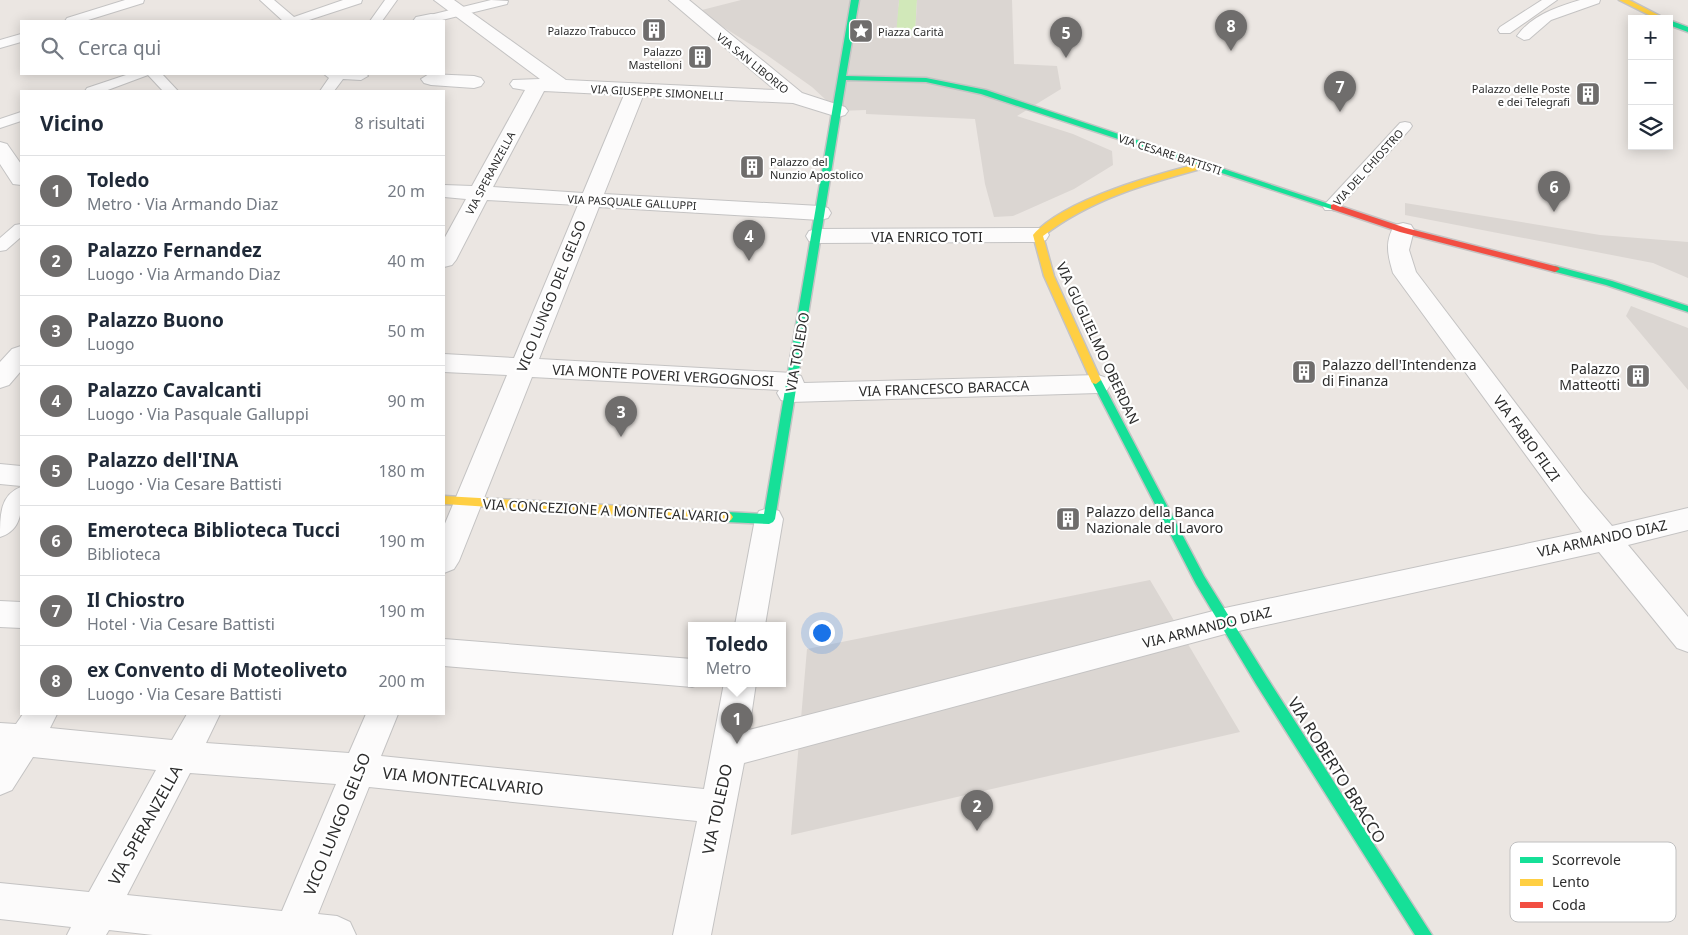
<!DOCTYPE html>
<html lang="it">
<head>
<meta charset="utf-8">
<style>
  body { margin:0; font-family:"Noto Sans",sans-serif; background:#f6f6f7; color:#1f2937 }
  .controls { position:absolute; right:15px; top:15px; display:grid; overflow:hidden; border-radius:0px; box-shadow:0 2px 12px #0003 }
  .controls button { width:45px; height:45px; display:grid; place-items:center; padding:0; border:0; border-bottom:1px solid #e0e1e3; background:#fff; color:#1f2937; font:25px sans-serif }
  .you { position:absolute; left:821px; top:632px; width:18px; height:18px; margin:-12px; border:4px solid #fff; border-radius:50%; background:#1a73e8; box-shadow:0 0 0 8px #1a73e833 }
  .badge { display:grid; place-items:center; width:32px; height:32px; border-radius:50%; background:#6f6d6c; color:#fff; font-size:16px; font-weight:700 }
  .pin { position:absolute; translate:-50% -41px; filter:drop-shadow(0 1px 2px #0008) }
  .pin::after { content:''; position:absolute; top:26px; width:18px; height:15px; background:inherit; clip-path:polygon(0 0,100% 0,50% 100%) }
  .popup { position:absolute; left:688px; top:622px; width:98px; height:65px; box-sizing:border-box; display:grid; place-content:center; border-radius:0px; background:#fff; filter:drop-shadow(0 1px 4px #0005); font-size:16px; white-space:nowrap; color:#747a83 }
  .popup b { font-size:19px; color:#1f2937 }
  .popup::after { content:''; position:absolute; left:50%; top:100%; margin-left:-10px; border:10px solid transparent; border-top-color:#fff }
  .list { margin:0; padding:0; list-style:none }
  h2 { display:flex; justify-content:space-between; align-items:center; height:65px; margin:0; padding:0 20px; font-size:21px }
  h2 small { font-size:16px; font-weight:400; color:#747a83 }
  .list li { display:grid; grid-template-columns:32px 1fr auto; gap:15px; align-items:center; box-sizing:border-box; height:70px; padding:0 20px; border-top:1px solid #e0e1e3 }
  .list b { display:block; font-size:19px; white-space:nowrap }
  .list p { margin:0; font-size:16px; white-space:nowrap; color:#747a83 }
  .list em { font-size:16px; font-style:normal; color:#747a83 }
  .icon { flex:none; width:28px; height:28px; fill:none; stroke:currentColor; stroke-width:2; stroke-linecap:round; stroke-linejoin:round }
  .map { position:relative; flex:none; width:1688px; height:935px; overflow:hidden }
  .search { position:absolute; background:#fff; box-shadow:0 2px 12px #0003; left:20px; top:20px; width:425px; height:55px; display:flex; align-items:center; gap:12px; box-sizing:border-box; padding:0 18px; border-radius:0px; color:#747a83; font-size:19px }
  .panel { position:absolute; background:#fff; box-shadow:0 2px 12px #0003; left:20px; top:90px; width:425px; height:625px; border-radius:0px }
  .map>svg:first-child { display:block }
  .green { fill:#d1e8b9 }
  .plaza { fill:#dbd6d2 }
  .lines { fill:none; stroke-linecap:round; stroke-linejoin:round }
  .lane-casing { stroke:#c4c3c3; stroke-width:2 }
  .street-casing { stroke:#c4c3c3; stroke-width:2 }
  .fast-casing { stroke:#c4c3c3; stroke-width:3 }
  .slow-casing { stroke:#c4c3c3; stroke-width:3 }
  .jam-casing { stroke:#c4c3c3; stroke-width:3 }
  .lane { fill:#fcfbfb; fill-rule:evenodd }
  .street { fill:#fcfbfb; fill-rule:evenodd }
  .fast { fill:#16e098; fill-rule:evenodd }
  .slow { fill:#ffcf43; fill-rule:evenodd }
  .jam { fill:#f24e42; fill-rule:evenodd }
  .labels { text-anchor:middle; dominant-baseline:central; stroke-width:4.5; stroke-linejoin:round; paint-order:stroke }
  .far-poi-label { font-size:11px; fill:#2c2c2c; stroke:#fff; text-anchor:end }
  .far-street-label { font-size:11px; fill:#2c2c2c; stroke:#fff }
  .street-label { font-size:14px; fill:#2c2c2c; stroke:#fff }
  .poi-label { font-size:14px; fill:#2c2c2c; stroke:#fff; text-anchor:start }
  .near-street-label { font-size:16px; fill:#2c2c2c; stroke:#fff }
  .key { fill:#fff; stroke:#c0c0c0; stroke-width:1 }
  .key-label { font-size:14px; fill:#2c2c2c }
</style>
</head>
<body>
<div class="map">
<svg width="1688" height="935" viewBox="0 0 1688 935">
  <rect width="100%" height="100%" fill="#ebe6e2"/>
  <path class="green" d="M 899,0 L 917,0 L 915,36 L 895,35 Z"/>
  <path class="plaza" d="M 741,0 L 899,0 L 896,35 L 915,36 L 917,0 L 1012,0 L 1014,64 L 1057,66 L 1061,89 L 1017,116 L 1073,134 L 1112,151 L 1113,165 L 1074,189 L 1013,216 L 994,217 L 985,184 L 975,119 L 866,114 L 866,110 L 838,111 L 812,87 L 764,53 L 698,11 Z
    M 1405,203 L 1600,235 L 1688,242 L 1688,278 L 1653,263 L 1405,215 Z
    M 1631,306 L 1688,328 L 1688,390 L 1626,316 Z
    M 1150,580 L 1240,732 L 791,835 L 807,649 Z"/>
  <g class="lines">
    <defs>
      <path id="lane" d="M 125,0 L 144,0 L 143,3 L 85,21 L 65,21 L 67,18 Z
        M 260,0 L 274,0 L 294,17 L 343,0 L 362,0 L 361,3 L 306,21 L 283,21 Z
        M 385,0 L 397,0 L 382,21 L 370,21 Z
        M 491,0 L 508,1 L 507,4 L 438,21 L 426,21 L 424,19 L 426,16 Z
        M 1542,0 L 1557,0 L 1510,33 L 1500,33 L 1498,30 L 1500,27 Z
        M 1580,0 L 1600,0 L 1599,3 L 1551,20 L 1529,39 L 1524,40 L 1517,36 C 1532,15 1557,7 1580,0 Z
        M 21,34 L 21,42 L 0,48 L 0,40 Z
        M 129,74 L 162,74 L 178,91 L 163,91 L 148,75 L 105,91 L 85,91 L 87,88 Z
        M 324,74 L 366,74 L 368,76 L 361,80 L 343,79 L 334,91 L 320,91 L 329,78 Z
        M 21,112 L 21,121 L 0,128 L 0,119 Z
        M 1405,122 L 1410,123 L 1412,126 L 1410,129 L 1337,210 L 1325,210 L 1323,207 L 1325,204 L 1400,123 Z
        M 21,224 L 21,237 L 6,250 L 0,251 L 0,238 L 15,225 Z"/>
      <path id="street" d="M 434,0 L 454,0 L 566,80 L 775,90 L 669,0 L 689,0 L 802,93 L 845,107 L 848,111 L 845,115 L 838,117 L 793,103 L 643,96 L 604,194 L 820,206 L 828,208 L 831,213 L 828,218 L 820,220 L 599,207 L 539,359 L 792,373 L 801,376 L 804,383 L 1098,375 L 1107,378 L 1111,384 L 1107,390 L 1098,393 L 790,402 L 781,400 L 777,393 L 779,390 L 532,377 L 459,561 L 454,569 L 444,573 L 444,526 L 507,375 L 444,372 L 444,354 L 514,358 L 578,205 L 487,200 L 456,260 L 452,265 L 444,267 L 444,239 L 466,199 L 444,197 L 444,185 L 472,186 L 525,90 L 513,88 L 510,84 L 513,80 L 540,79 ZM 544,91 L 624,95 L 583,193 L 493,187 Z
        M 431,14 L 437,15 L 440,19 L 438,21 L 413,21 L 416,17 Z
        M 429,74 L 474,76 L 481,78 L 484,82 L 481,86 L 474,88 L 431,85 L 424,83 L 421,79 Z
        M 0,142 L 7,144 L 21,164 L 21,185 L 13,184 L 0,164 Z
        M 1403,223 L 1411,225 L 1414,230 L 1409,250 L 1416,272 L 1583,492 L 1612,526 L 1688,508 L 1688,530 L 1628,545 L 1688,617 L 1688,652 L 1677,648 L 1599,552 L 1225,634 L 744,763 L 711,935 L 673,935 L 697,821 L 369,787 L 318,914 L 337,916 L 350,922 L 356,935 L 153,935 L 109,930 L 106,935 L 67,935 L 71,927 L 0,919 L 0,883 L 89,892 L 156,770 L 33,757 L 12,790 L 0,795 L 0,723 L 16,724 L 23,714 L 57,714 L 50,728 L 172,740 L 187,714 L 220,714 L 206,743 L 349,753 L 366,714 L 398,714 L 381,756 L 704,789 L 724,683 L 756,683 L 749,730 L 1225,608 L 1582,532 L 1393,273 C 1388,256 1384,241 1395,225 ZM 190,773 L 336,784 L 282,911 L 127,895 Z
        M 1038,228 L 1046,230 L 1049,235 L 1046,240 L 1038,242 L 817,243 L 809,241 L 806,236 L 809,231 L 817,229 Z
        M 21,346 L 21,371 L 9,385 L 0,388 L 0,362 L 12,349 Z
        M 0,464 L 21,466 L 21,486 L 0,484 Z
        M 21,487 C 22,508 23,530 0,537 C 0,515 0,495 21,487 Z
        M 769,508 L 779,511 L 783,519 L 765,625 L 735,625 L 755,519 L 759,511 Z
        M 0,601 L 21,602 L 21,628 L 0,627 Z
        M 444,639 L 692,659 L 692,683 L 703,683 L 692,687 L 444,666 Z"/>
      <path id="fast" d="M 851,0 L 859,0 L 846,76 L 926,78 L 986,90 L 1338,207 L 1334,210 L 1331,209 L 981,94 L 926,82 L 846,80 L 775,519 L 773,522 L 769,524 L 727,522 L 723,520 L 721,517 L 723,514 L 727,512 L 764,514 Z
        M 1669,20 L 1688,27 L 1688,32 L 1669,25 Z
        M 1555,266 L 1612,281 L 1688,306 L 1688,312 L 1606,285 L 1552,271 L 1552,267 Z
        M 1096,376 L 1101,380 L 1204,576 L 1266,676 L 1432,935 L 1415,935 L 1256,684 L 1196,584 L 1091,380 Z"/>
      <path id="slow" d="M 1619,0 L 1629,0 L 1666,19 L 1657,19 Z
        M 1205,162 L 1209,165 L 1208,167 C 1149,183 1092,198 1043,236 L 1054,276 L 1101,380 L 1096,384 L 1092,383 L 1044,276 L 1033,235 C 1066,198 1158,174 1205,162 Z
        M 444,496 L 727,512 L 731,514 L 733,517 L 731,520 L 727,522 L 444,504 Z"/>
      <path id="jam" d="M 1334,204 L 1406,228 L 1558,267 L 1560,269 L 1555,272 L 1400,232 L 1331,209 L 1331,205 Z"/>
    </defs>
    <use href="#lane" class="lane-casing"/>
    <use href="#street" class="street-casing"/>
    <use href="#fast" class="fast-casing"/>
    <use href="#slow" class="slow-casing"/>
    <use href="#jam" class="jam-casing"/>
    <use href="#lane" class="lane"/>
    <use href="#street" class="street"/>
    <use href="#fast" class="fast"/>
    <use href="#slow" class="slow"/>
    <use href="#jam" class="jam"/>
  </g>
  <defs>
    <symbol id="building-square" viewBox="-11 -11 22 22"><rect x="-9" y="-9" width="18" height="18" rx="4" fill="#6f6d6c" stroke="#fff"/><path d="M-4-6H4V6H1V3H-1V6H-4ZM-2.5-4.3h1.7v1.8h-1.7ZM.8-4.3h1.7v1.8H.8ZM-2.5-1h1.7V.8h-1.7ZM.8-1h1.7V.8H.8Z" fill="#fff"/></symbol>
    <symbol id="sight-square" viewBox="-11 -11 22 22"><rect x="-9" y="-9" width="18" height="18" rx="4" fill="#6f6d6c" stroke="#fff"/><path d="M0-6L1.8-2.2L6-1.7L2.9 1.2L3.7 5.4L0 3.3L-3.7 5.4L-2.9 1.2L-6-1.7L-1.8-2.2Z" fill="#fff"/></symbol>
  </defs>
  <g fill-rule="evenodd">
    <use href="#building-square" x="640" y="16" width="28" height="28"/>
    <use href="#sight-square" x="847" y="17" width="28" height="28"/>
    <use href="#building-square" x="686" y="43" width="28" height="28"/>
    <use href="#building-square" x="1574" y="80" width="28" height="28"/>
    <use href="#building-square" x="738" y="153" width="28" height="28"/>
    <use href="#building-square" x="1290" y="358" width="28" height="28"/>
    <use href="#building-square" x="1624" y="362" width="28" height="28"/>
    <use href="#building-square" x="1054" y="505" width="28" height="28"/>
  </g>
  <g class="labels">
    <g class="far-poi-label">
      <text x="636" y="30">Palazzo Trabucco</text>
      <text x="878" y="31" text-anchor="start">Piazza Carità</text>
      <text x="682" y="51">Palazzo<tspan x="682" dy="13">Mastelloni</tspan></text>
      <text x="1570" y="88">Palazzo delle Poste<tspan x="1570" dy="13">e dei Telegrafi</tspan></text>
      <text x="770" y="161" text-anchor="start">Palazzo del<tspan x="770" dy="13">Nunzio Apostolico</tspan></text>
    </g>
    <g class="far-street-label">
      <text transform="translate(753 63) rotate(39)">VIA SAN LIBORIO</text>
      <text transform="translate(657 92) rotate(3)">VIA GIUSEPPE SIMONELLI</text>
      <text transform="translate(1170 154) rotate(18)">VIA CESARE BATTISTI</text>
      <text transform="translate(1368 167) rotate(-48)">VIA DEL CHIOSTRO</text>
      <text transform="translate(490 173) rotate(-62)">VIA SPERANZELLA</text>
      <text transform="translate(632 202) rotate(3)">VIA PASQUALE GALLUPPI</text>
    </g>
    <g class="street-label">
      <text x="927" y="236">VIA ENRICO TOTI</text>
      <text transform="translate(551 296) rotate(-68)">VICO LUNGO DEL GELSO</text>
      <text transform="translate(1098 343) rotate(65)">VIA GUGLIELMO OBERDAN</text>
      <text transform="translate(797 352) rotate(-80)">VIA TOLEDO</text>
      <text transform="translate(663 375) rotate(3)">VIA MONTE POVERI VERGOGNOSI</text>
      <text transform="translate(944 388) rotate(-2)">VIA FRANCESCO BARACCA</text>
      <text transform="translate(1527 438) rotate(54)">VIA FABIO FILZI</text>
      <text transform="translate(606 510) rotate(3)">VIA CONCEZIONE A MONTECALVARIO</text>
      <text transform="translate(1602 538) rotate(-12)">VIA ARMANDO DIAZ</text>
      <text transform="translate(1207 627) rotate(-14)">VIA ARMANDO DIAZ</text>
    </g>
    <g class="poi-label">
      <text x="1322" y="364">Palazzo dell'Intendenza<tspan x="1322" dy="16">di Finanza</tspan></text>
      <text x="1620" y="368" text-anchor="end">Palazzo<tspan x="1620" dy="16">Matteotti</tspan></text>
      <text x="1086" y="511">Palazzo della Banca<tspan x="1086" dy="16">Nazionale del Lavoro</tspan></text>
    </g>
    <g class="near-street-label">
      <text transform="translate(1337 770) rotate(58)">VIA ROBERTO BRACCO</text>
      <text transform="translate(463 781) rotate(6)">VIA MONTECALVARIO</text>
      <text transform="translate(717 809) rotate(-78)">VIA TOLEDO</text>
      <text transform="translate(337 824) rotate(-68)">VICO LUNGO GELSO</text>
      <text transform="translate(145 825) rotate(-61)">VIA SPERANZELLA</text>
    </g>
  </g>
  <rect x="1510" y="842" width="166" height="80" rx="8" class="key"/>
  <rect x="1520" y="857" width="23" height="6" fill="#16e098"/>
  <rect x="1520" y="879" width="23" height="7" fill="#ffcf43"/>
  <rect x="1520" y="902" width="23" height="6" fill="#f24e42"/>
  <g class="key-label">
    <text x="1552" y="865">Scorrevole</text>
    <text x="1552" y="887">Lento</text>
    <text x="1552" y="910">Coda</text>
  </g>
</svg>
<div class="controls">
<button>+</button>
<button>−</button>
<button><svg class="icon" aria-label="layers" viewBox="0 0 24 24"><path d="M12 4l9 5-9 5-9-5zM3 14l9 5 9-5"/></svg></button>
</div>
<div class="you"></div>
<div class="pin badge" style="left:737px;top:744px">1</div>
<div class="popup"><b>Toledo</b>Metro</div>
<div class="pin badge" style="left:977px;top:831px">2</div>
<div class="pin badge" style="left:621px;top:437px">3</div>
<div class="pin badge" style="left:749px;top:261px">4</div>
<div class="pin badge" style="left:1066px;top:58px">5</div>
<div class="pin badge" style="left:1554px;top:212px">6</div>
<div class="pin badge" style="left:1340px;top:112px">7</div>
<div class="pin badge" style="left:1231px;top:51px">8</div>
<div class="search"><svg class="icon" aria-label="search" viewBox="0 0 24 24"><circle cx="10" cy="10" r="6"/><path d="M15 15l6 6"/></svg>Cerca qui</div>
<section class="panel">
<h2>Vicino<small>8 risultati</small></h2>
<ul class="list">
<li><span class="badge">1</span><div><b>Toledo</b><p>Metro · Via Armando Diaz</p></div><em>20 m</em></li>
<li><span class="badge">2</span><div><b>Palazzo Fernandez</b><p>Luogo · Via Armando Diaz</p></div><em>40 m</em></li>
<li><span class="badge">3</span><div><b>Palazzo Buono</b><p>Luogo</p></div><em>50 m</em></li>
<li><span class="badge">4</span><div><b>Palazzo Cavalcanti</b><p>Luogo · Via Pasquale Galluppi</p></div><em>90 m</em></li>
<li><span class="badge">5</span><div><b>Palazzo dell'INA</b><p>Luogo · Via Cesare Battisti</p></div><em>180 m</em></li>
<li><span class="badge">6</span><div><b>Emeroteca Biblioteca Tucci</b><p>Biblioteca</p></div><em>190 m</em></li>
<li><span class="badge">7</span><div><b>Il Chiostro</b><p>Hotel · Via Cesare Battisti</p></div><em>190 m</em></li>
<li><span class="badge">8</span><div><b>ex Convento di Moteoliveto</b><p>Luogo · Via Cesare Battisti</p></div><em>200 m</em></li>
</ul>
</section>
</div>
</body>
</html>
